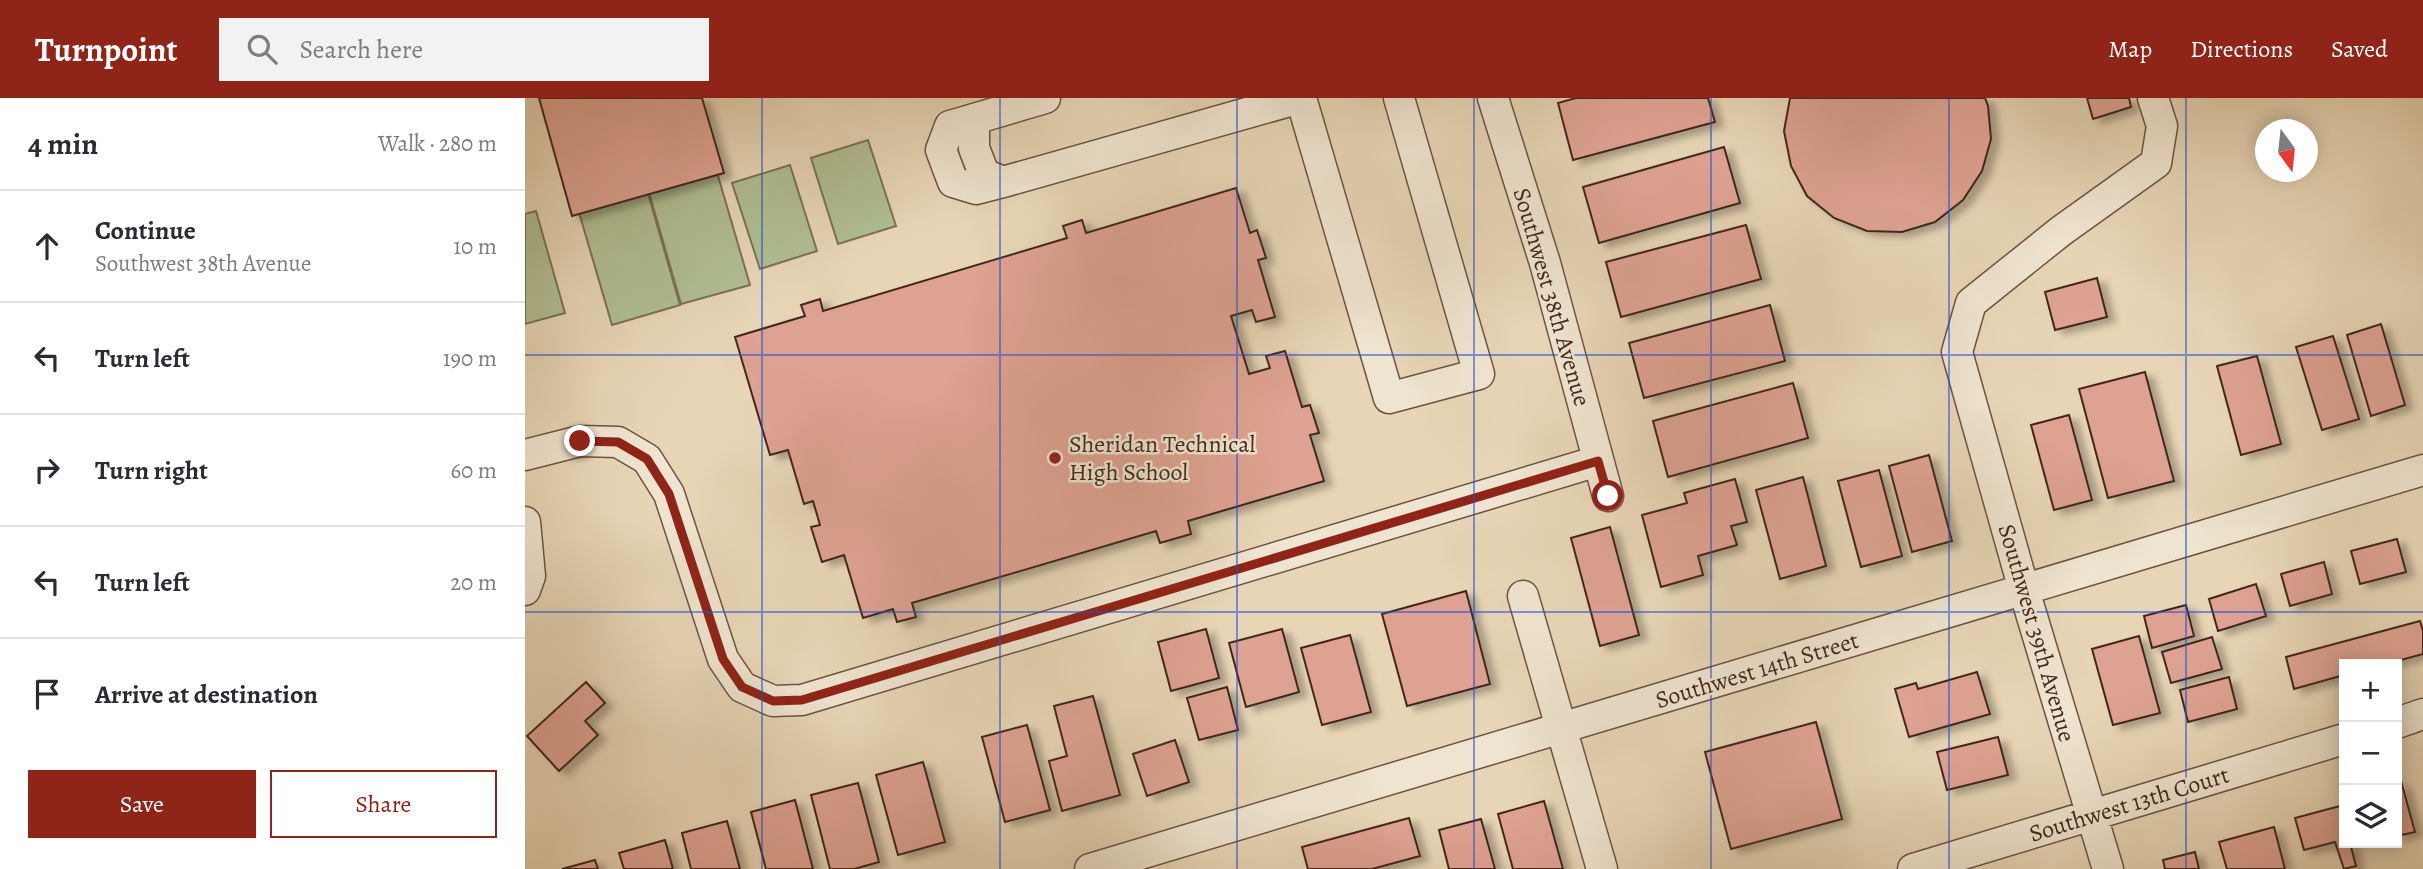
<!DOCTYPE html>
<html lang="en">
<head>
<meta charset="utf-8">
<style>
  body { margin:0; font-family:Alegreya,serif; background:#f2f2f3; color:#2b2b33 }
  .controls { position:absolute; right:21px; bottom:21px; display:grid; overflow:hidden; border-radius:0px; box-shadow:0 4px 18px #0003 }
  .controls button { width:63px; height:63px; display:grid; place-items:center; padding:0; border:0; border-bottom:2px solid #e1e1e2; background:#fff; color:#2b2b33; font:35px sans-serif }
  .compass { position:absolute; left:1730px; top:21px; width:63px; height:63px; border-radius:50%; background:#fff; box-shadow:0 4px 18px #0003; rotate:165deg }
  .stop { position:absolute; width:21px; height:21px; margin:-16px; border:5px solid #8f2418; border-radius:50%; background:#fff }
  .stop.end { background:#8f2418; border-color:#fff; box-shadow:0 2px 7px #0008 }
  .list { margin:0; padding:0; list-style:none }
  h2 { display:flex; justify-content:space-between; align-items:center; height:91px; margin:0; padding:0 28px; font-size:30px }
  h2 small { font-size:23px; font-weight:400; color:#7c7c81 }
  .list li { display:grid; grid-template-columns:46px 1fr auto; gap:21px; align-items:center; box-sizing:border-box; height:112px; padding:0 28px; border-top:2px solid #e1e1e2 }
  .list b { display:block; font-size:26px; white-space:nowrap }
  .list p { margin:0; font-size:23px; white-space:nowrap; color:#7c7c81 }
  .list em { font-size:23px; font-style:normal; color:#7c7c81 }
  .actions { display:flex; gap:14px; padding:21px 28px }
  .actions a { flex:1; padding:16px 0; border:2px solid #8f2418; border-radius:0px; text-align:center; font-size:24px; color:#8f2418 }
  .actions .main { background:#8f2418; color:#fff }
  .icon { flex:none; width:38px; height:38px; fill:none; stroke:currentColor; stroke-width:2; stroke-linecap:round; stroke-linejoin:round }
  .map { position:relative; flex:none; width:1898px; height:771px; overflow:hidden }
  header { display:flex; align-items:center; gap:42px; box-sizing:border-box; height:98px; padding:0 35px; background:#8f2418; color:#fff }
  header strong { font-size:33px }
  nav { display:flex; gap:38px; margin-inline-start:auto; font-size:24px }
  .search { width:490px; height:63px; background:#f2f2f3; display:flex; align-items:center; gap:18px; box-sizing:border-box; padding:0 24px; border-radius:0px; color:#7c7c81; font-size:26px }
  main { display:flex }
  aside { flex:1; background:#fff }
  .map>svg:first-child { display:block }
  .green { fill:#b0be92; stroke:#797358; stroke-width:2 }
  .building { fill:#dda291; stroke:#42281e; stroke-width:2; filter:url(#shadow) }
  .lines { fill:none; stroke-linecap:round; stroke-linejoin:round }
  .minor-casing { stroke:#6b5344; stroke-width:33 }
  .minor { stroke:#efe4cf; stroke-width:30 }
  .route { stroke:#8f2418; stroke-width:9 }
  .grid { fill:none; stroke:#1d4ed8; stroke-width:2; stroke-opacity:0.55 }
  .poi-dot { fill:#8f2418; stroke:#efe4cf; stroke-width:2.5 }
  .labels { text-anchor:middle; dominant-baseline:central; stroke-width:5; stroke-linejoin:round; paint-order:stroke }
  .street-label { font-size:24px; fill:#42281e; stroke:#efe4cf }
  .poi-label { font-size:24px; fill:#42281e; stroke:#efe4cf; text-anchor:start }
</style>
</head>
<body>
<header>
<strong>Turnpoint</strong>
<div class="search"><svg class="icon" aria-label="search" viewBox="0 0 24 24"><circle cx="10" cy="10" r="6"/><path d="M15 15l6 6"/></svg>Search here</div>
<nav><a>Map</a><a>Directions</a><a>Saved</a></nav>
</header>
<main>
<aside>
<h2>4 min<small>Walk · 280 m</small></h2>
<ul class="list">
<li><svg class="icon" aria-label="ahead" viewBox="0 0 24 24"><path d="M12 20V5M6 11l6-6 6 6"/></svg><div><b>Continue</b><p>Southwest 38th Avenue</p></div><em>10 m</em></li>
<li><svg class="icon" aria-label="left" viewBox="0 0 24 24"><path d="M17 20v-9H6M10 6l-5 5 5 5"/></svg><div><b>Turn left</b></div><em>190 m</em></li>
<li><svg class="icon" aria-label="right" viewBox="0 0 24 24"><path d="M7 20v-9h11M14 6l5 5-5 5"/></svg><div><b>Turn right</b></div><em>60 m</em></li>
<li><svg class="icon" aria-label="left" viewBox="0 0 24 24"><path d="M17 20v-9H6M10 6l-5 5 5 5"/></svg><div><b>Turn left</b></div><em>20 m</em></li>
<li><svg class="icon" aria-label="arrive" viewBox="0 0 24 24"><path d="M6 21V4h12l-3 4 3 4H6"/></svg><div><b>Arrive at destination</b></div></li>
</ul>
<div class="actions"><a class="main">Save</a><a>Share</a></div>
</aside>
<div class="map">
<svg width="1898" height="771" viewBox="0 0 1898 771">
  <defs>
    <filter id="shadow"><feDropShadow dx="8" dy="4.5" stdDeviation="3.5" flood-color="#0004"/></filter>
  </defs>
  <rect width="100%" height="100%" fill="#e7d5b5"/>
  <filter id="stains"><feTurbulence type="fractalNoise" baseFrequency=".00286" numOctaves="4"/><feColorMatrix values="0 0 0 0 .2 0 0 0 0 .09 0 0 0 0 .02 0 0 0 .5 -.17"/></filter>
  <radialGradient id="worn" r=".72"><stop offset=".6" stop-color="#630" stop-opacity="0"/><stop offset="1" stop-color="#630" stop-opacity=".3"/></radialGradient>
  <path class="green" d="M 343,42 L 371,128 L 313,146 L 286,60 Z
    M 265,67 L 292,153 L 235,171 L 207,85 Z
    M 191,71 L 225,187 L 156,206 L 123,91 Z
    M 122,92 L 155,207 L 87,227 L 53,111 Z
    M 11,113 L 40,215 L 0,226 L 0,116 Z"/>
  <path class="building" d="M 14,0 L 177,0 L 199,75 L 47,118 Z
    M 1051,0 L 1183,0 L 1190,24 L 1048,62 L 1033,5 Z
    M 1265,0 L 1460,0 L 1463,8 L 1466,41 L 1457,73 L 1438,102 L 1410,124 L 1377,134 L 1342,133 L 1309,120 L 1282,98 L 1266,68 L 1259,33 Z
    M 1562,0 L 1604,0 L 1606,9 L 1568,21 Z
    M 1199,49 L 1215,105 L 1074,145 L 1058,89 Z
    M 711,90 L 725,135 L 732,132 L 741,160 L 733,162 L 750,219 L 731,224 L 727,212 L 706,218 L 724,276 L 745,270 L 741,258 L 760,253 L 777,309 L 785,307 L 794,335 L 785,337 L 799,383 L 663,423 L 666,436 L 635,445 L 631,433 L 387,505 L 391,519 L 372,524 L 368,511 L 338,520 L 319,457 L 297,464 L 286,429 L 295,427 L 288,403 L 279,406 L 263,352 L 245,357 L 210,239 L 280,218 L 276,207 L 295,201 L 298,213 L 542,140 L 538,128 L 557,122 L 561,135 Z
    M 1221,127 L 1236,181 L 1096,219 L 1081,164 Z
    M 1572,180 L 1582,219 L 1530,232 L 1520,194 Z
    M 1245,207 L 1260,263 L 1119,300 L 1104,245 Z
    M 1856,226 L 1880,307 L 1846,318 L 1822,237 Z
    M 1808,238 L 1834,321 L 1797,332 L 1771,249 Z
    M 1732,258 L 1756,346 L 1716,357 L 1692,268 Z
    M 1620,274 L 1649,383 L 1583,400 L 1554,291 Z
    M 1268,285 L 1283,340 L 1143,379 L 1128,323 Z
    M 1544,317 L 1567,402 L 1529,412 L 1506,327 Z
    M 1404,357 L 1427,443 L 1387,454 L 1364,368 Z
    M 1354,372 L 1377,458 L 1336,469 L 1313,383 Z
    M 1278,379 L 1301,468 L 1255,481 L 1231,392 Z
    M 1210,381 L 1222,424 L 1206,428 L 1212,447 L 1173,458 L 1178,477 L 1136,489 L 1117,417 L 1162,405 L 1159,395 Z
    M 1085,429 L 1114,537 L 1075,548 L 1046,440 Z
    M 1872,441 L 1881,474 L 1835,486 L 1826,453 Z
    M 1799,464 L 1807,496 L 1765,508 L 1756,476 Z
    M 1731,486 L 1741,518 L 1693,533 L 1684,501 Z
    M 941,493 L 965,586 L 882,608 L 857,516 Z
    M 1661,507 L 1669,538 L 1627,550 L 1619,518 Z
    M 1895,523 L 1898,533 L 1898,556 L 1861,566 L 1819,566 L 1819,577 L 1769,591 L 1761,559 Z
    M 681,531 L 694,580 L 646,593 L 633,544 Z
    M 757,531 L 774,594 L 721,609 L 704,545 Z
    M 825,537 L 846,614 L 797,627 L 776,550 Z
    M 1614,538 L 1635,615 L 1588,627 L 1567,551 Z
    M 1687,539 L 1697,571 L 1646,585 L 1637,554 Z
    M 1452,574 L 1465,616 L 1384,639 L 1370,591 L 1391,585 L 1393,591 Z
    M 1704,579 L 1712,611 L 1663,624 L 1655,592 Z
    M 61,584 L 80,605 L 60,623 L 73,637 L 34,673 L 2,638 Z
    M 702,589 L 713,632 L 674,642 L 662,600 Z
    M 568,598 L 595,697 L 537,713 L 524,663 L 542,658 L 529,608 Z
    M 1291,624 L 1317,721 L 1206,751 L 1180,654 Z
    M 502,627 L 525,712 L 480,724 L 457,639 Z
    M 1473,639 L 1483,677 L 1422,692 L 1412,654 Z
    M 650,642 L 664,684 L 622,698 L 608,656 Z
    M 398,664 L 420,744 L 373,757 L 351,677 Z
    M 1876,683 L 1890,734 L 1872,738 L 1872,684 Z
    M 333,685 L 354,764 L 329,771 L 305,771 L 286,697 Z
    M 270,702 L 288,771 L 241,771 L 226,714 Z
    M 1019,703 L 1038,771 L 988,771 L 973,716 Z
    M 1815,708 L 1819,722 L 1819,745 L 1825,745 L 1831,768 L 1819,771 L 1810,744 L 1779,752 L 1770,720 Z
    M 884,720 L 895,758 L 847,771 L 783,771 L 777,749 Z
    M 956,721 L 970,771 L 924,771 L 914,732 Z
    M 202,723 L 215,771 L 166,771 L 157,735 Z
    M 1749,729 L 1760,771 L 1702,771 L 1694,744 Z
    M 140,742 L 148,771 L 99,771 L 94,755 Z
    M 1670,754 L 1674,771 L 1640,771 L 1638,762 Z
    M 70,762 L 73,771 L 37,771 Z"/>
  <g class="lines">
    <defs>
      <path id="minor" d="M 520,0 L 449,21 L 449,50 L 459,76 L 478,84 L 775,0
        M 776,0 L 864,300 L 954,276 L 874,0
        M 968,0 L 1020,165 L 1083,398
        M 449,21 L 425,28 L 416,52 L 428,84 L 451,91 L 478,84
        M 0,357 L 55,343 L 93,344 L 122,361 L 144,396 L 198,561 L 217,589 L 248,603 L 277,602 L 1073,363
        M 0,424 L 5,478 L 0,492
        M 998,498 L 1077,771
        M 1872,625 L 1898,616
        M 565,771 L 1898,372
        M 1388,771 L 1819,641
        M 1583,771 L 1499,492 L 1432,254 L 1446,205 L 1536,133 L 1631,65 L 1637,28 L 1628,0"/>
    </defs>
    <use href="#minor" class="minor-casing"/>
    <use href="#minor" class="minor"/>
  </g>
  <g class="lines">
    <path class="route" d="M 55,343 L 93,344 L 122,361 L 144,396 L 198,561 L 217,589 L 248,603 L 277,602 L 1073,363 L 1083,398"/>
  </g>
  <path class="grid" d="M 237,0 L 237,771M 475,0 L 475,771M 712,0 L 712,771M 949,0 L 949,771M 1186,0 L 1186,771M 1424,0 L 1424,771M 1661,0 L 1661,771M 0,257 L 1898,257M 0,514 L 1898,514"/>
  <circle class="poi-dot" cx="530" cy="360" r="7"/>
  <g class="labels">
    <g class="street-label">
      <text transform="translate(1027 199) rotate(74)">Southwest 38th Avenue</text>
      <text transform="translate(1512 535) rotate(74)">Southwest 39th Avenue</text>
      <text transform="translate(1232 572) rotate(-17)">Southwest 14th Street</text>
      <text transform="translate(1604 706) rotate(-17)">Southwest 13th Court</text>
    </g>
    <g class="poi-label">
      <text x="544" y="346">Sheridan Technical<tspan x="544" dy="28">High School</tspan></text>
    </g>
  </g>
  <rect width="100%" height="100%" filter="url(#stains)"/>
  <rect width="100%" height="100%" fill="url(#worn)"/>
</svg>
<div class="controls">
<button>+</button>
<button>−</button>
<button><svg class="icon" aria-label="layers" viewBox="0 0 24 24"><path d="M12 4l9 5-9 5-9-5zM3 14l9 5 9-5"/></svg></button>
</div>
<svg class="compass" viewBox="-18 -18 36 36"><path d="M0-13l5 13h-10z" fill="#e53935"/><path d="M0 13l5-13h-10z" fill="#7c7c81"/></svg>
<div class="stop" style="left:1083px;top:398px"></div>
<div class="stop end" style="left:55px;top:343px"></div>
</div>
</main>
</body>
</html>
